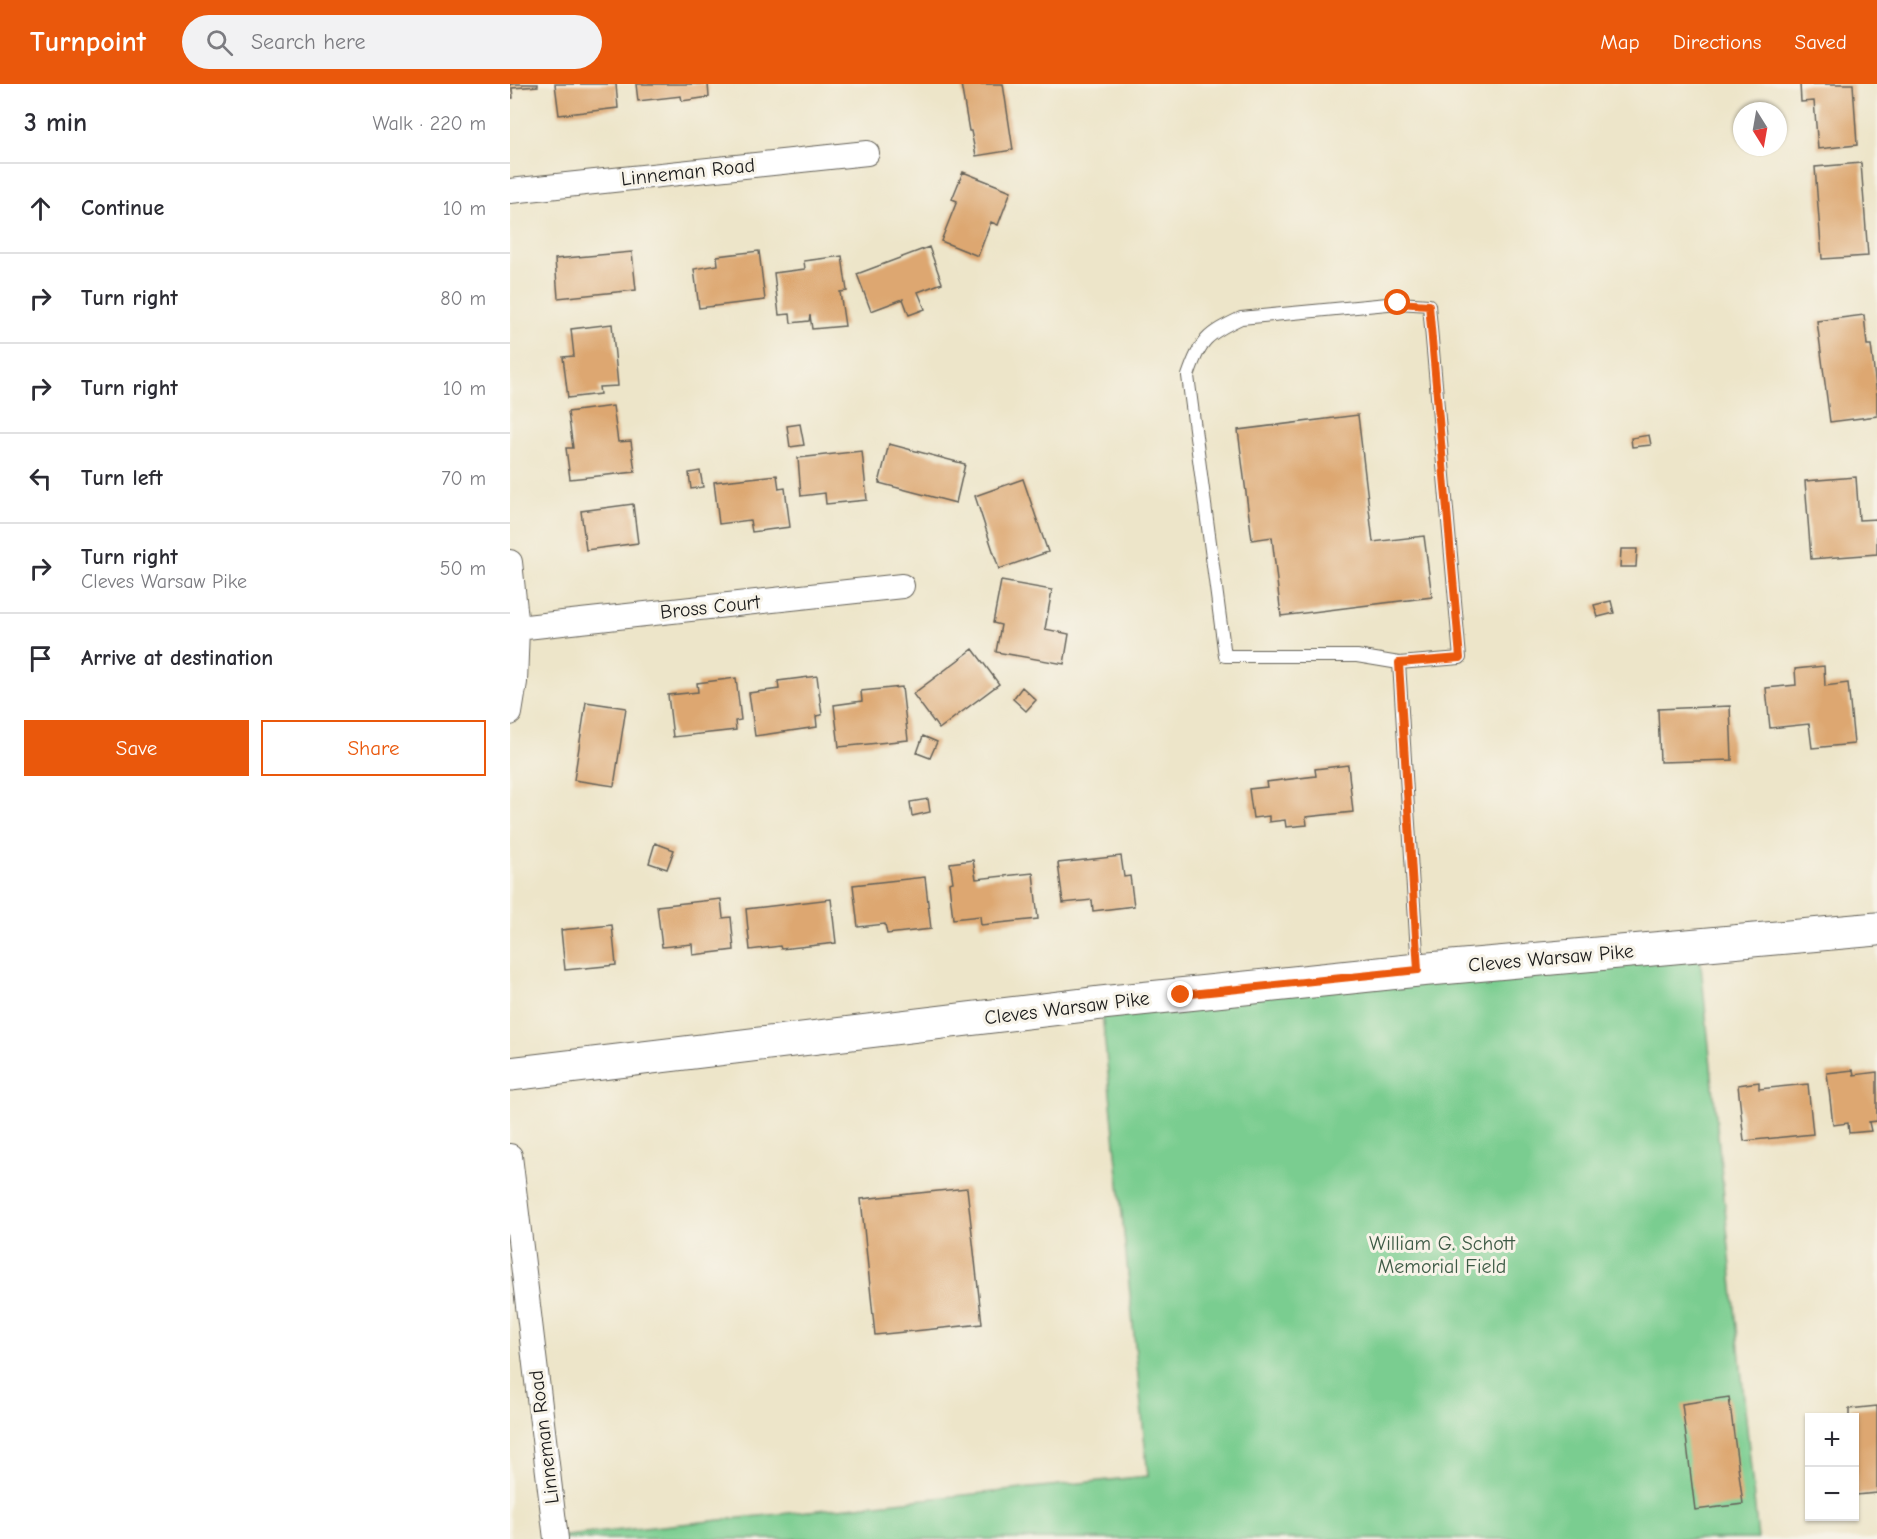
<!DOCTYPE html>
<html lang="en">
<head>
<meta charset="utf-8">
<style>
  body { margin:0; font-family:"Comic Neue",sans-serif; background:#f2f2f3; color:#2b2b33 }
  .controls { position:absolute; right:18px; bottom:18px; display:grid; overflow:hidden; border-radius:0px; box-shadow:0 2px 4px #0004 }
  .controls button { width:54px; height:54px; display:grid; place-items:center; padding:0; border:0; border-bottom:2px solid #e1e1e2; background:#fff; color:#2b2b33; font:30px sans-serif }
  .compass { position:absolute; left:1223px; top:18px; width:54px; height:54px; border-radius:50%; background:#fff; box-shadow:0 2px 4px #0004; rotate:169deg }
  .stop { position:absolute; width:18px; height:18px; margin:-14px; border:4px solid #ea580c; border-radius:50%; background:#fff }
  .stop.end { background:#ea580c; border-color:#fff; box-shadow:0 2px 6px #0008 }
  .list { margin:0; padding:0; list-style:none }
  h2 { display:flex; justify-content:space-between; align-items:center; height:78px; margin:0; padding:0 24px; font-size:26px }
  h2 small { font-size:20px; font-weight:400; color:#7c7c81 }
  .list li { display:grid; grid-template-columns:39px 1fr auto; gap:18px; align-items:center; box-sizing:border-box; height:90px; padding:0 24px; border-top:2px solid #e1e1e2 }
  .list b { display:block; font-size:22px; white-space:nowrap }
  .list p { margin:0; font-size:20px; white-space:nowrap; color:#7c7c81 }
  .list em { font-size:20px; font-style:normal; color:#7c7c81 }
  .actions { display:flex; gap:12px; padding:18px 24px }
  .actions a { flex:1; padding:14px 0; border:2px solid #ea580c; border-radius:0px; text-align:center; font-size:21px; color:#ea580c }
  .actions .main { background:#ea580c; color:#fff }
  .icon { flex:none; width:33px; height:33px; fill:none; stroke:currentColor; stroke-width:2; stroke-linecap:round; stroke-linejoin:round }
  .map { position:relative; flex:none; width:1367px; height:1455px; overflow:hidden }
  header { display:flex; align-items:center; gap:36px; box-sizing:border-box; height:84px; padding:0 30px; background:#ea580c; color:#fff }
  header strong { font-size:28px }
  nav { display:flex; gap:33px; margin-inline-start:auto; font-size:21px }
  .search { width:420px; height:54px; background:#f2f2f3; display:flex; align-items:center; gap:15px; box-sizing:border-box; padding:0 21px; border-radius:33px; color:#7c7c81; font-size:22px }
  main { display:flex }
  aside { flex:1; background:#fff }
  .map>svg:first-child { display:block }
  .green { fill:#7acd90; stroke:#4b7456; stroke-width:1.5 }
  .building { fill:#dda771 }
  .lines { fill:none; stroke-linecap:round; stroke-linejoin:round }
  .lane-casing { stroke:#656259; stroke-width:14 }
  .street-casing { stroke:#656259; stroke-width:26 }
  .secondary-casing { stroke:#656259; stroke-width:35 }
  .lane { stroke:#fff; stroke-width:12 }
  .street { stroke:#fff; stroke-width:24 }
  .secondary { stroke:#fff; stroke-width:33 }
  .route { stroke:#ea580c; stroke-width:8 }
  .labels { text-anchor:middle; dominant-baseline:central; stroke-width:6; stroke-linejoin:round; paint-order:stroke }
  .street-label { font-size:20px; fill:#1c1c1c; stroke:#f7f3e8 }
  .park-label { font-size:20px; fill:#3d5a45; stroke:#f7f3e8 }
</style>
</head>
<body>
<header>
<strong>Turnpoint</strong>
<div class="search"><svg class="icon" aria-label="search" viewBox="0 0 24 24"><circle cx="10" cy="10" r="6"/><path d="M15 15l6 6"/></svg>Search here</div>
<nav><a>Map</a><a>Directions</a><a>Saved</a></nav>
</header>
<main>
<aside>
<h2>3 min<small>Walk · 220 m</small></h2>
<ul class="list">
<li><svg class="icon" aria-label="ahead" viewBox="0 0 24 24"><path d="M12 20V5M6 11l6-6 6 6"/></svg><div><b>Continue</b></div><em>10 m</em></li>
<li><svg class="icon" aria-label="right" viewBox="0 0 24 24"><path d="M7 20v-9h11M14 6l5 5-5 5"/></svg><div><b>Turn right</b></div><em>80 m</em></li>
<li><svg class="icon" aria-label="right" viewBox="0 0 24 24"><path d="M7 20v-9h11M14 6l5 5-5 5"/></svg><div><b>Turn right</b></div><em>10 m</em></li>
<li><svg class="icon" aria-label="left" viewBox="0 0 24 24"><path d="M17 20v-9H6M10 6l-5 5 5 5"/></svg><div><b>Turn left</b></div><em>70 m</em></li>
<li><svg class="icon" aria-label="right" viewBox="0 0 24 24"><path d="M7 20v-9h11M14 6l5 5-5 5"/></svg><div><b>Turn right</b><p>Cleves Warsaw Pike</p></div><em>50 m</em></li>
<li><svg class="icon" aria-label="arrive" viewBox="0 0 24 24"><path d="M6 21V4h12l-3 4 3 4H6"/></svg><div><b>Arrive at destination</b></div></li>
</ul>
<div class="actions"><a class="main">Save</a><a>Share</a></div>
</aside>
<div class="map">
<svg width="1367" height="1455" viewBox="0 0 1367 1455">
  <rect width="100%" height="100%" fill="#f7f3e8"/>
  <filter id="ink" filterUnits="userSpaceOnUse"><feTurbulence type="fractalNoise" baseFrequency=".0167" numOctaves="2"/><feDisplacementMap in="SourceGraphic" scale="12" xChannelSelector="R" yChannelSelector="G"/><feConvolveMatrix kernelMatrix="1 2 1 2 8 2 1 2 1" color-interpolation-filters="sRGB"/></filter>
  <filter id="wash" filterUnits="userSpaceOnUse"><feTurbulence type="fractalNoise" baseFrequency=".008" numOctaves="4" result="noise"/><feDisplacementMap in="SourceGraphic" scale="24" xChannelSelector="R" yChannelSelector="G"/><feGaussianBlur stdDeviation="1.35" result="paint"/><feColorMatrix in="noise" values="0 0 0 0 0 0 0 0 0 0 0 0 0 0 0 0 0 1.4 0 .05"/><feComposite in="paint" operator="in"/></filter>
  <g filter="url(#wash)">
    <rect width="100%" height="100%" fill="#ede5c9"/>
    <path class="green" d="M 1189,861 L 1248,1455 L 46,1455 L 46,1453 L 638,1392 L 591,919 Z"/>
    <g id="blocks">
      <path class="building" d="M 0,0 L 28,0 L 28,2 L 2,4 L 3,14 L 0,14 Z
        M 45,0 L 106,0 L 108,24 L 49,31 Z
        M 126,0 L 198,0 L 199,13 L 172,17 L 171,12 L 128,17 Z
        M 451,0 L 493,0 L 503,66 L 466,72 L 461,47 L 459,47 Z
        M 1290,0 L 1343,0 L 1347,61 L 1308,65 L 1304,17 L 1291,18 Z
        M 1351,79 L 1358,172 L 1312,175 L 1305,83 Z
        M 453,88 L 501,107 L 488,141 L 481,138 L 468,172 L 431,157 L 447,117 L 442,115 Z
        M 419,163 L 432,199 L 408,208 L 415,225 L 399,231 L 393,215 L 361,227 L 347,190 Z
        M 249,167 L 255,216 L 189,224 L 184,185 L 208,181 L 207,172 Z
        M 122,168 L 126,206 L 48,214 L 45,175 Z
        M 332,172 L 337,207 L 330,208 L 335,242 L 302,245 L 300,231 L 299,237 L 281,239 L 280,230 L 269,231 L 264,189 L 295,185 L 294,177 Z
        M 1354,231 L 1357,261 L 1361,261 L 1367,312 L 1367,332 L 1320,338 L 1307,237 Z
        M 102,240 L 108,302 L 89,303 L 90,310 L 58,314 L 53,273 L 64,272 L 61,245 Z
        M 103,322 L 108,358 L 121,357 L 125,388 L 60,395 L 56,364 L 63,364 L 58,328 Z
        M 848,331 L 863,458 L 914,452 L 922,513 L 771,532 L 762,453 L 742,456 L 728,346 Z
        M 290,340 L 294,361 L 280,363 L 277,342 Z
        M 1139,351 L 1141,361 L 1122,363 L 1121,354 Z
        M 379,360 L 455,380 L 446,419 L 369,399 Z
        M 352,367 L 357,416 L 316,420 L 315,409 L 291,412 L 288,374 Z
        M 190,387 L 193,403 L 181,405 L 179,389 Z
        M 267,391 L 269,405 L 275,404 L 280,443 L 242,448 L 240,436 L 209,440 L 204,398 Z
        M 1346,393 L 1349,436 L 1367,435 L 1367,470 L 1301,475 L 1295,397 Z
        M 513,395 L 538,468 L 489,485 L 465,412 Z
        M 123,420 L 128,459 L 76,466 L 71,427 Z
        M 1111,465 L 1127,465 L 1126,483 L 1110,483 Z
        M 491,497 L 542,506 L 535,545 L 559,550 L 554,580 L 486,568 L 491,541 L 483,539 Z
        M 1101,517 L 1104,529 L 1088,533 L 1084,521 Z
        M 463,565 L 489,600 L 429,645 L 403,610 Z
        M 1314,582 L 1315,602 L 1338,599 L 1344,660 L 1302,664 L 1299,640 L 1260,644 L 1256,604 L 1286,601 L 1285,585 Z
        M 307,592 L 312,631 L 306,632 L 307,643 L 245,652 L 239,609 L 269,605 L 268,597 Z
        M 226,594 L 231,636 L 225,637 L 226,646 L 163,653 L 158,611 L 188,608 L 187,599 Z
        M 392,603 L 398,656 L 329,663 L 324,621 L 352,617 L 351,607 Z
        M 512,603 L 526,616 L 516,627 L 503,615 Z
        M 76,618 L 116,624 L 104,702 L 64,696 Z
        M 1220,622 L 1222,676 L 1150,678 L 1148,625 Z
        M 413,652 L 427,658 L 420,674 L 407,669 Z
        M 838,681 L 843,728 L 796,733 L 797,741 L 776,743 L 775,736 L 759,738 L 759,732 L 743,734 L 739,705 L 757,703 L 756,698 L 806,692 L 805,685 Z
        M 418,715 L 420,728 L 402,732 L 400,718 Z
        M 145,759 L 164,766 L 157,785 L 139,779 Z
        M 611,772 L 614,793 L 620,792 L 624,822 L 583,827 L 582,816 L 553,819 L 548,779 Z
        M 463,776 L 466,795 L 523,789 L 528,835 L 471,841 L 470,832 L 443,835 L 439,799 L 443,798 L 440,779 Z
        M 415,793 L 421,845 L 377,850 L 375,840 L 348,843 L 343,801 Z
        M 211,815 L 213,834 L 221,833 L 224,866 L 183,871 L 182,860 L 152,863 L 147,822 Z
        M 321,815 L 326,859 L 271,865 L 270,862 L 240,866 L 236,825 Z
        M 102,841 L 106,881 L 55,886 L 51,846 Z
        M 1343,986 L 1344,991 L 1367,988 L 1367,1037 L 1359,1038 L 1361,1047 L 1339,1049 L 1338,1039 L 1323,1041 L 1317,989 Z
        M 1249,998 L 1249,1005 L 1298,1000 L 1303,1050 L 1234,1057 L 1228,1001 Z
        M 457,1104 L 472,1240 L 365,1251 L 351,1115 Z
        M 1219,1313 L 1233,1420 L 1185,1426 L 1172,1320 Z
        M 1367,1322 L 1367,1409 L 1346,1411 L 1344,1334 L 1339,1334 L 1339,1325 Z"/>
    </g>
  </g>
  <g filter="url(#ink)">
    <use href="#blocks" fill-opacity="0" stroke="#656259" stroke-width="1.5"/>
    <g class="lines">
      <defs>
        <path id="lane" d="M 889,579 L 847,572 L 715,572 L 678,292 C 690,256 697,250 731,234 L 888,219 L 919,221 L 950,574 L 889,579 L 908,885"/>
        <path id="street" d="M 0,107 L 357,69
          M 0,478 L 7,544 L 5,598 L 0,629
          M 7,544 L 392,502
          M 0,1072 L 46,1455"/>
        <path id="secondary" d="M 0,990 L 591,919 L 908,886 L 1367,845"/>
      </defs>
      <use href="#lane" class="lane-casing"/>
      <use href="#street" class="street-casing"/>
      <use href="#secondary" class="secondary-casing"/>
      <use href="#lane" class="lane"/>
      <use href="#street" class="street"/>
      <use href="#secondary" class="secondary"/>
    </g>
  </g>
  <g class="lines" filter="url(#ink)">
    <path class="route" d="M 671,911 L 908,886 L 889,579 L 950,574 L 919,221 L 888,219"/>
  </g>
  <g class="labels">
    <g class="street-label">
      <text transform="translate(178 88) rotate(-6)">Linneman Road</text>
      <text transform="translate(200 523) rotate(-6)">Bross Court</text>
      <text transform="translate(1041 874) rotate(-5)">Cleves Warsaw Pike</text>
      <text transform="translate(557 924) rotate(-7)">Cleves Warsaw Pike</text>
      <text transform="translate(34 1353) rotate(-97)">Linneman Road</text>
    </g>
    <g class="park-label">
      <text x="932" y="1159">William G. Schott<tspan x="932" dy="23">Memorial Field</tspan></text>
    </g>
  </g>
</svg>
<div class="controls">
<button>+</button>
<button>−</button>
</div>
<svg class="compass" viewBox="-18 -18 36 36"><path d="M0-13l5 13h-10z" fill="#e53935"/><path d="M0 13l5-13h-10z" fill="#7c7c81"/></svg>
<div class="stop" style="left:888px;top:219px"></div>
<div class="stop end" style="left:671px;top:911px"></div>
</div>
</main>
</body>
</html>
